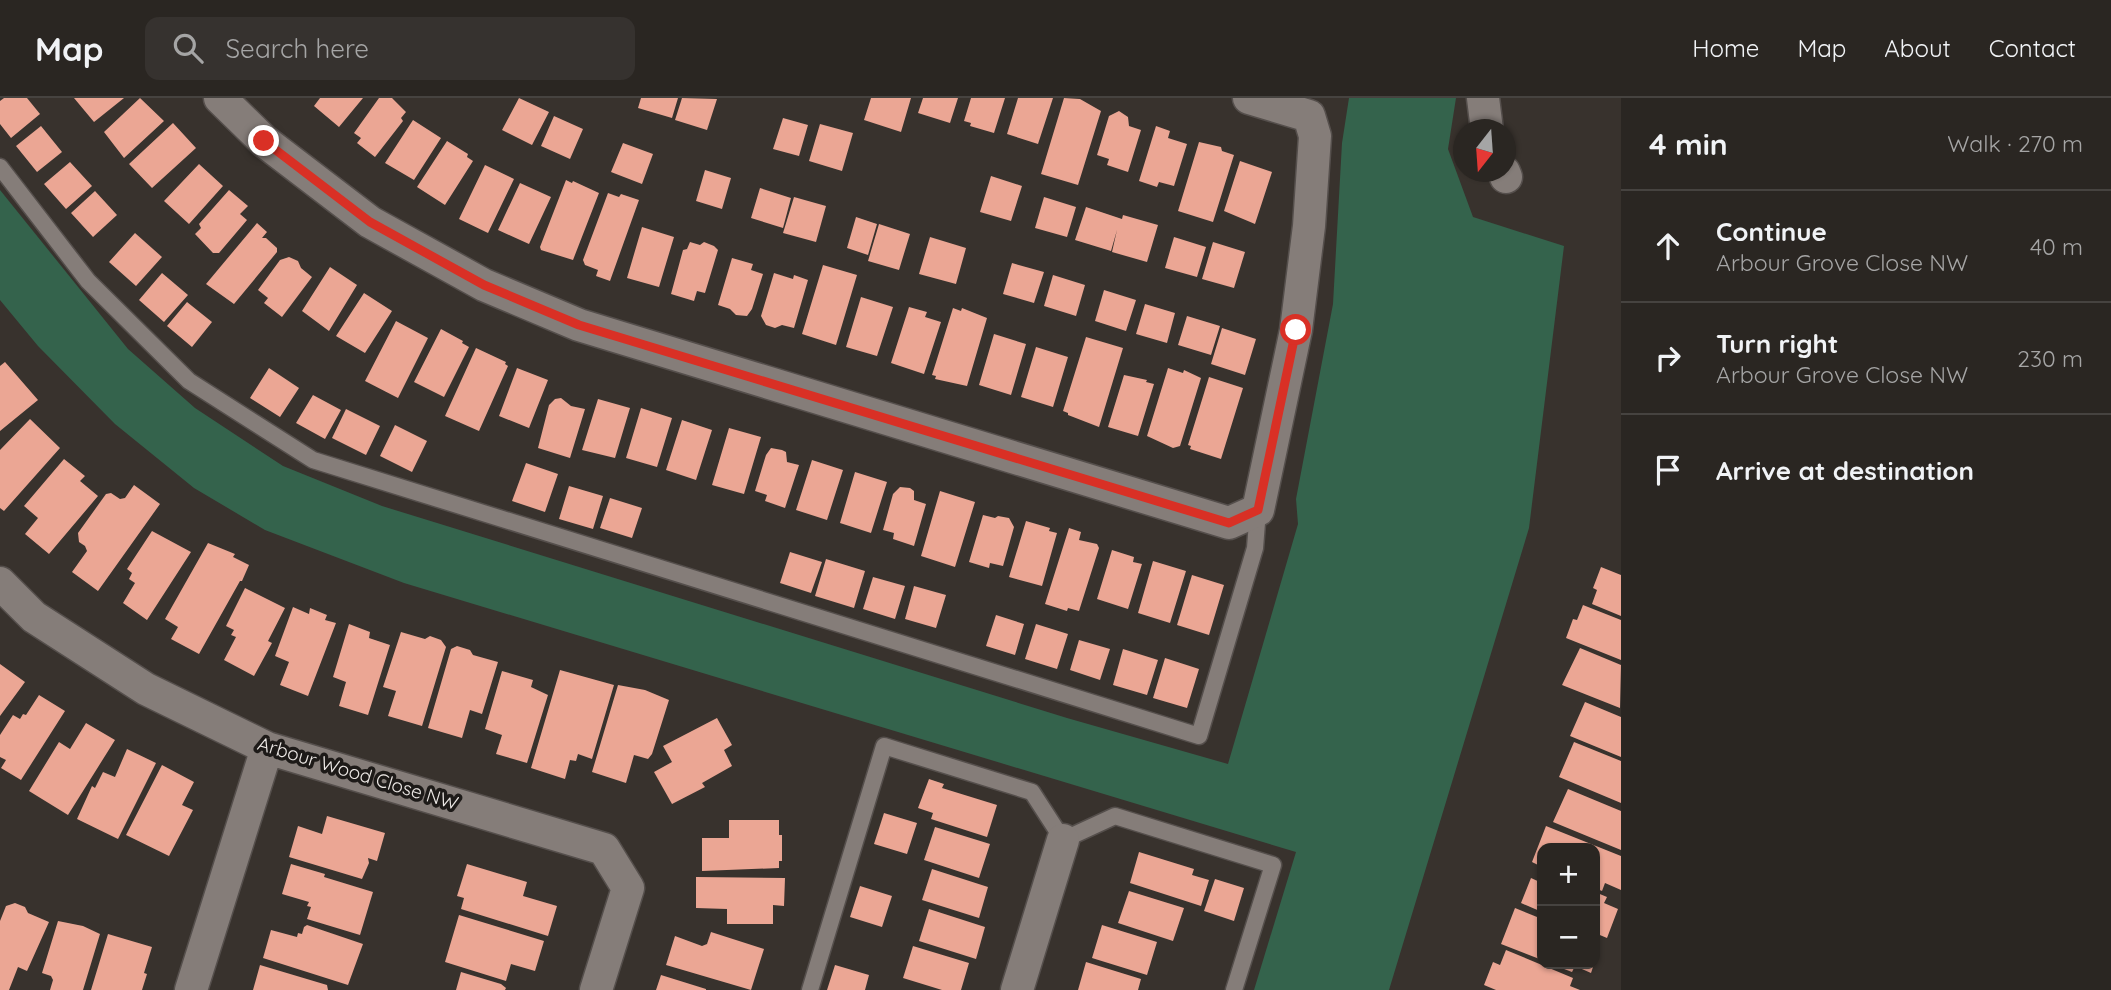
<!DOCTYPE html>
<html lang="en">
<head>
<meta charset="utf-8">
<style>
  body { margin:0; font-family:Quicksand,sans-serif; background:#36322f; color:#f1f3f6 }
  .controls { position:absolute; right:21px; bottom:21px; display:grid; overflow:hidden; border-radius:14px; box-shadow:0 2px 5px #0004 }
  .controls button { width:63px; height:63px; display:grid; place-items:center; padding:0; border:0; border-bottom:2px solid #464340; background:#2a2622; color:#f1f3f6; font:35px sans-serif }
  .compass { position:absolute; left:1453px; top:21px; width:63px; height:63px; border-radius:50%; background:#2a2622; box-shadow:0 2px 5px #0004; rotate:197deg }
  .stop { position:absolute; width:21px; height:21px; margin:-16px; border:5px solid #d93025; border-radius:50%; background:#fff }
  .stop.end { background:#d93025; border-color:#fff; box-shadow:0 2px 7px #0008 }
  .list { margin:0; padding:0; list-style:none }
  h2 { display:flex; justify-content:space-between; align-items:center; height:91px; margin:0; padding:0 28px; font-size:30px }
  h2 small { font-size:23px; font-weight:400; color:#a5a5a5 }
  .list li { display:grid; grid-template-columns:46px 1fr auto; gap:21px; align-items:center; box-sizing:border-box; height:112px; padding:0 28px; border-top:2px solid #464340 }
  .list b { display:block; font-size:26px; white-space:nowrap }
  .list p { margin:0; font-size:23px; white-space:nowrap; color:#a5a5a5 }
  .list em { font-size:23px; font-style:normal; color:#a5a5a5 }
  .icon { flex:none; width:38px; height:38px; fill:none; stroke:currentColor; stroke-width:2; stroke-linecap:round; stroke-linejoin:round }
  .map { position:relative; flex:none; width:1621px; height:892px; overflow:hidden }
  header { display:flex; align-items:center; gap:42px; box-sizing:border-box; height:98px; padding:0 35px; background:#2a2622; border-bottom:2px solid #464340 }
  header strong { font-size:33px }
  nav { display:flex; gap:38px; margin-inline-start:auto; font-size:24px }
  .search { width:490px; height:63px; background:#36322f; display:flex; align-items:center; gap:18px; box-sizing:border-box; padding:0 24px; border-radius:14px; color:#a5a5a5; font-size:26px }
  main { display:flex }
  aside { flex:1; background:#2a2622 }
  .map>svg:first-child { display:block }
  .green { fill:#34634c }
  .building { fill:#eba694 }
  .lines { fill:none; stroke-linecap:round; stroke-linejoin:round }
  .service-casing { stroke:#554f4c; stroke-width:19 }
  .minor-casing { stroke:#554f4c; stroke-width:35 }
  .service { stroke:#857d79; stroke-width:16 }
  .minor { stroke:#857d79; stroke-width:32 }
  .route { stroke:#d93025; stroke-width:9 }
  .labels { text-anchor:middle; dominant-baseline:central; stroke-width:7; stroke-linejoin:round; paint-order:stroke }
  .street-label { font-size:19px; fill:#ede9e6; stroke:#1d1a18 }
</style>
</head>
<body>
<header>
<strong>Map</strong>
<div class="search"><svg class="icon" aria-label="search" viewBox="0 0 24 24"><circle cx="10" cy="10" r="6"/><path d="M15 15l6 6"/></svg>Search here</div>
<nav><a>Home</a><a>Map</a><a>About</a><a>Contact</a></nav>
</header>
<main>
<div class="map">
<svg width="1621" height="892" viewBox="0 0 1621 892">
  <rect width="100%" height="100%" fill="#38322d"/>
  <path class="green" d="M 1349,0 L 1456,0 L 1448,51 L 1473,119 L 1564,148 L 1529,430 L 1389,892 L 1254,892 L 1296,754 L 404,485 L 265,432 L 194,390 L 115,326 L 38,248 L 0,202 L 0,92 L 128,251 L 195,310 L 283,368 L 382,408 L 1067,620 L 1228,666 L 1298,426 L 1296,401 L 1333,206 L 1342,45 Z"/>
  <path class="building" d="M 4,0 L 27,0 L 40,16 L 11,40 L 0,26 L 0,3 Z
    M 74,0 L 124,0 L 94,24 Z
    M 140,0 L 164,23 L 124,60 L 104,34 Z
    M 320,0 L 363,0 L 339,29 L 314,8 Z
    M 379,0 L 392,0 L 406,14 L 401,20 L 403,23 L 375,59 L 357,45 L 361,40 L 354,35 Z
    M 519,0 L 549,14 L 532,47 L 502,32 Z
    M 641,0 L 678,0 L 672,20 L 638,10 Z
    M 682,0 L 717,1 L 707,32 L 675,22 Z
    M 871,0 L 911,0 L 901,34 L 864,22 Z
    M 923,0 L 958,0 L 950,25 L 918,15 Z
    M 971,0 L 1005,0 L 994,35 L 970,28 L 971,25 L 964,23 Z
    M 1018,0 L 1053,0 L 1038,46 L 1007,36 Z
    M 1064,0 L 1080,1 L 1101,13 L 1078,87 L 1041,76 Z
    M 1119,13 L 1128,19 L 1129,28 L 1141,32 L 1128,74 L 1107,67 L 1109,61 L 1097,57 L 1109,18 Z
    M 554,18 L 583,31 L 570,61 L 541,48 Z
    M 783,20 L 808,27 L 799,58 L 773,51 Z
    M 413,22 L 441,40 L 414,82 L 385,65 Z
    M 173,25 L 196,50 L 152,90 L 129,66 Z
    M 820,26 L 853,35 L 842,73 L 809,63 Z
    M 41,28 L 62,54 L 37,74 L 16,48 Z
    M 1156,28 L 1170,33 L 1168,40 L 1187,46 L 1174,88 L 1159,84 L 1157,89 L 1139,83 Z
    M 447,43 L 468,56 L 467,59 L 473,63 L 445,107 L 417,89 Z
    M 1199,44 L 1221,49 L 1222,53 L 1234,57 L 1213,124 L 1178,113 Z
    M 623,45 L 653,56 L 642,86 L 611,74 Z
    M 1240,63 L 1272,74 L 1255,126 L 1224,113 Z
    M 70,64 L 92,88 L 66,111 L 44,86 Z
    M 199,66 L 223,88 L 189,126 L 164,103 Z
    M 485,67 L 514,81 L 488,135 L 459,121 Z
    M 705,72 L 731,80 L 722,111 L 696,103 Z
    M 991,78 L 1022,88 L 1011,123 L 980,114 Z
    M 566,82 L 572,85 L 573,83 L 599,95 L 573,162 L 541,152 L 540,149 Z
    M 520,85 L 551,99 L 529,146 L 498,132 Z
    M 760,90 L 791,100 L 783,130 L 751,120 Z
    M 229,92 L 248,108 L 240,116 L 247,122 L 219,155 L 213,155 L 195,136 L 201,130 L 199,126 Z
    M 95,93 L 117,117 L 93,139 L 71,115 Z
    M 608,95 L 619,99 L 621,96 L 639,102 L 610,183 L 596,178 L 598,172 L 585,167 L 583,162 Z
    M 794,99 L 826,108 L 816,144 L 783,135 Z
    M 1044,99 L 1076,109 L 1067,139 L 1035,130 Z
    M 1086,109 L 1122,121 L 1123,117 L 1158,127 L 1147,164 L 1112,154 L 1117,132 L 1111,153 L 1075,142 Z
    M 856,119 L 877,126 L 868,157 L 847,150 Z
    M 257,125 L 267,134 L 262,140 L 266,140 L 277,150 L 277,154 L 234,206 L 206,186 Z
    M 879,126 L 910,136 L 899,172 L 868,163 Z
    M 642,129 L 674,139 L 659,189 L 627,180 Z
    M 135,135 L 162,159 L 136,188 L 109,164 Z
    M 930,139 L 966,150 L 956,186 L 919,176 Z
    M 1174,139 L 1206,149 L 1197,179 L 1165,170 Z
    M 690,144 L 700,147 L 704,144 L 714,148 L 718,152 L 705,195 L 697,193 L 694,203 L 671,196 L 683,152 L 687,151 Z
    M 1213,144 L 1245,154 L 1234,190 L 1202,181 Z
    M 289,159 L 298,163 L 301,170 L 312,179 L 282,219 L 264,205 L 268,200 L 258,192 L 280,162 Z
    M 732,160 L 753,166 L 751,172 L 763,176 L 752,211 L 747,218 L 736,217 L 730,211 L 718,207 Z
    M 1012,165 L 1044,174 L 1034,205 L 1003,196 Z
    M 823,167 L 857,177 L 836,247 L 802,236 Z
    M 330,169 L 357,187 L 329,233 L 302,213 Z
    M 162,175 L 188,197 L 164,224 L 139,202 Z
    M 774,175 L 793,181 L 794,177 L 808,182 L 794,230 L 782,227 L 775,230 L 766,227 L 761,218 Z
    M 1053,177 L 1085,187 L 1076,218 L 1044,208 Z
    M 1104,192 L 1136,202 L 1126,233 L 1095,223 Z
    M 364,195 L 392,213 L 365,255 L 336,238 Z
    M 861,199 L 893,209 L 877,258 L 846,249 Z
    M 187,204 L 212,224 L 192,249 L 167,228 Z
    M 1145,206 L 1175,215 L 1167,245 L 1136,236 Z
    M 909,209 L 927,214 L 925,219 L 941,224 L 924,276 L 891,265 Z
    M 953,210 L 961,213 L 962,210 L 987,220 L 967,288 L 935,281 L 936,278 L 932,277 Z
    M 1187,218 L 1220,228 L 1211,257 L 1178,247 Z
    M 396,223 L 428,240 L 398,300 L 365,283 Z
    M 1222,230 L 1256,241 L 1245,277 L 1211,266 Z
    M 441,231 L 463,243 L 462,245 L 469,249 L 444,299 L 414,284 Z
    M 994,236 L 1026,246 L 1011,297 L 979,287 Z
    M 1086,239 L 1123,250 L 1099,329 L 1068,317 L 1068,315 L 1063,313 Z
    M 1036,249 L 1068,259 L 1053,309 L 1021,299 Z
    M 476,250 L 506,264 L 505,266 L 508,268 L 479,333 L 445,318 Z
    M 5,264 L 38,302 L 0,333 L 0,268 Z
    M 269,270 L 299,290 L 280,319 L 250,300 Z
    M 517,270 L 548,282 L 529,330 L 499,318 Z
    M 1168,270 L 1183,275 L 1184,272 L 1201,280 L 1180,348 L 1173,350 L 1147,338 Z
    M 1124,277 L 1147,282 L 1146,284 L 1154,286 L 1138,338 L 1108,329 Z
    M 1209,279 L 1243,290 L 1221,361 L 1190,351 L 1191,348 L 1188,347 Z
    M 313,297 L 341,312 L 325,341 L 296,325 Z
    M 561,300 L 571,308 L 585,311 L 570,360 L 538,350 L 549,307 L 555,301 Z
    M 598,301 L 630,310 L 615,360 L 582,352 Z
    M 641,310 L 672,320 L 657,369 L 626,360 Z
    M 346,311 L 380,328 L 366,357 L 332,340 Z
    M 30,321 L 60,350 L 4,413 L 0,410 L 0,352 Z
    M 682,322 L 712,332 L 696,382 L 666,372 Z
    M 395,327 L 427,343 L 412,374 L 380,358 Z
    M 729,330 L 761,339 L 744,396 L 712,387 Z
    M 771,350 L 782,352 L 786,354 L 787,364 L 799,367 L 785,410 L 765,403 L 767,397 L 755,393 L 766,357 Z
    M 64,361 L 85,378 L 80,383 L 98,398 L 49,456 L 25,436 L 38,420 L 24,408 Z
    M 812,362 L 843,372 L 827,422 L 796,412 Z
    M 526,365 L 558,376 L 545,414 L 512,403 Z
    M 855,374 L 887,384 L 871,435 L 840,425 Z
    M 134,387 L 160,406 L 98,493 L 72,474 L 87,453 L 85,448 L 79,444 L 78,435 L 106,396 L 111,395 L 120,401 L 125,400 Z
    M 569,388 L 603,398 L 593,431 L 559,421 Z
    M 900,389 L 910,390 L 914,393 L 914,402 L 926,406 L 914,448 L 893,441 L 894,435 L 883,432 L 893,396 Z
    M 940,393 L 975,404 L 955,469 L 921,458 Z
    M 610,400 L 642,410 L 632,440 L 600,430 Z
    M 983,417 L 995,420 L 998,418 L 1009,420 L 1014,429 L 1003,468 L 990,465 L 989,470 L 969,464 Z
    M 1026,423 L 1050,430 L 1049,433 L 1057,435 L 1042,488 L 1009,479 Z
    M 1069,430 L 1081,434 L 1079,442 L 1097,446 L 1099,450 L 1079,513 L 1068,510 L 1067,513 L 1045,506 Z
    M 152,433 L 191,454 L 147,522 L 123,505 L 135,485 L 129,481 L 132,475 L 127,471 Z
    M 208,445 L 235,456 L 233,459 L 249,467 L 242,483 L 240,483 L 199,556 L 171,541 L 178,529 L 165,521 Z
    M 1112,452 L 1134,459 L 1133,464 L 1142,466 L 1128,511 L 1097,501 Z
    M 790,454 L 822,464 L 811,495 L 780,485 Z
    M 826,461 L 865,473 L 854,510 L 815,498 Z
    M 1153,463 L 1186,473 L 1170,525 L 1138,515 Z
    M 1601,469 L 1621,477 L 1621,518 L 1592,506 L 1597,492 L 1593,490 Z
    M 1192,477 L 1224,487 L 1209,537 L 1177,527 Z
    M 873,479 L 905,488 L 895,521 L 863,511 Z
    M 914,488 L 946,497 L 936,530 L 905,521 Z
    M 245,490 L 285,510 L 268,543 L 272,545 L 254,578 L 224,562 L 236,539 L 231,537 L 234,532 L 226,528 Z
    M 1583,507 L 1621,522 L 1621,562 L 1566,540 L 1573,521 L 1577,522 Z
    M 293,509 L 309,516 L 310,510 L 327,517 L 325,522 L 336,525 L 308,598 L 280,587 L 289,564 L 275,558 Z
    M 996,517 L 1024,526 L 1015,557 L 986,548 Z
    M 349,526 L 370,534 L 369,540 L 390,547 L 368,617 L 339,608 L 346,584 L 333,579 Z
    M 1036,526 L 1068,536 L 1057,571 L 1025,561 Z
    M 401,534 L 425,541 L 430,538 L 441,542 L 446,549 L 422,628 L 388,618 L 396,593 L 383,589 Z
    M 1079,542 L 1110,551 L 1100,582 L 1070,572 Z
    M 457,548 L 470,552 L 473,557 L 498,564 L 482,616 L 470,612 L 462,640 L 428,630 L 451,551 Z
    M 1580,550 L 1621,567 L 1620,610 L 1562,587 Z
    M 1123,551 L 1158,562 L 1147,597 L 1113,587 Z
    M 1165,560 L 1199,571 L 1187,610 L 1153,600 Z
    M 0,566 L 25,584 L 0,618 Z
    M 560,572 L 614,587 L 592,661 L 578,656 L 576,663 L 570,662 L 565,681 L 531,670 Z
    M 502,573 L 533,582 L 531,589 L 548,597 L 527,665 L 496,656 L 502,637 L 485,631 Z
    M 618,587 L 645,592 L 669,602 L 652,656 L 648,661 L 634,657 L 626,685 L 592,674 Z
    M 39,597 L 65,613 L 21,682 L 1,670 L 6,662 L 0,659 L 0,637 L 13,617 L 20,621 L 23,616 L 26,617 Z
    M 1585,604 L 1621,619 L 1621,659 L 1570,638 Z
    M 717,620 L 732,647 L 724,652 L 732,668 L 702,685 L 705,689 L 672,706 L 654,674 L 672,664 L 663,648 Z
    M 86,625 L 115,642 L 68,717 L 29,693 L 59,644 L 70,651 Z
    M 1574,644 L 1621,663 L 1621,705 L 1559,679 Z
    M 127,651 L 156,665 L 118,741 L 77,721 L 92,688 L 95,690 L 103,674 L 115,679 Z
    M 162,667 L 194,684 L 182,707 L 193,712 L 169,758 L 126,737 Z
    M 929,681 L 944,686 L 942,690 L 997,707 L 987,739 L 931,721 L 933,715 L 918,710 Z
    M 1568,691 L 1621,713 L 1621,752 L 1553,724 Z
    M 884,715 L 917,725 L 907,756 L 874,746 Z
    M 327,718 L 385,735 L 377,763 L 368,760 L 369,765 L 362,781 L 289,759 L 298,728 L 322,736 Z
    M 729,722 L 779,722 L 779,737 L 782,737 L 782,763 L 779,763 L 779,770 L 702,773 L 702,740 L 729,740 Z
    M 1546,728 L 1621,758 L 1621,792 L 1605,785 L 1602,793 L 1595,790 L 1595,750 L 1542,750 L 1542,769 L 1532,764 Z
    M 935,729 L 990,746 L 979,780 L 924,762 Z
    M 1139,754 L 1194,771 L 1192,777 L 1209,782 L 1201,808 L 1130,785 Z
    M 291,766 L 325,776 L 324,779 L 373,794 L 360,837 L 307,821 L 311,809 L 307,808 L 309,804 L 282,796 Z
    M 467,766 L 527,784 L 523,798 L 557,808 L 548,838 L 461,811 L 464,800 L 457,798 Z
    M 932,771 L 988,789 L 979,820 L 922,802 Z
    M 696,779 L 785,780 L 784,808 L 773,807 L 773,826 L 727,826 L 727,811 L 696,810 Z
    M 1531,780 L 1542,785 L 1542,814 L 1521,805 Z
    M 1215,781 L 1244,790 L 1234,823 L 1204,813 Z
    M 860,788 L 892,798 L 882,829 L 850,819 Z
    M 1129,793 L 1184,810 L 1173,843 L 1118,825 Z
    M 1595,794 L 1607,799 L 1604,805 L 1618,811 L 1607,840 L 1595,835 Z
    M 15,805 L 25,809 L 28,815 L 49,824 L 27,873 L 18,869 L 9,892 L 0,892 L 0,823 L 6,808 Z
    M 1515,810 L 1542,821 L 1542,862 L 1501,846 Z
    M 929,811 L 985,829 L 976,861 L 919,843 Z
    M 459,817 L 544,843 L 535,873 L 511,866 L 506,883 L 445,864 Z
    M 58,823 L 83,828 L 100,836 L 83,892 L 50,892 L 53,882 L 51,878 L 42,875 Z
    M 307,827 L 363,846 L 348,887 L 263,860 L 271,832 L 297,839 L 298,835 L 302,836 L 304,829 Z
    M 1102,827 L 1157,844 L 1147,877 L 1092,860 Z
    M 711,834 L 764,851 L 751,892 L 666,867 L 675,838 L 702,848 L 707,846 Z
    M 108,836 L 152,849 L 144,875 L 147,876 L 142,892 L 91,892 Z
    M 913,848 L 969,865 L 961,892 L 942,892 L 903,880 Z
    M 1506,852 L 1573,880 L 1570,888 L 1580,892 L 1496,892 L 1484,887 L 1493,864 L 1500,867 Z
    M 1086,864 L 1141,881 L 1138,892 L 1078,892 Z
    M 1551,866 L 1594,866 L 1591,875 L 1575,868 L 1572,874 Z
    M 260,867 L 327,887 L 328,892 L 253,892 Z
    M 835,867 L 869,877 L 865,892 L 827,892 Z
    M 461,874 L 501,886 L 506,890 L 505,892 L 456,892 Z
    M 661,877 L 706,891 L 706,892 L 656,892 Z"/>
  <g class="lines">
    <defs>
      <path id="service" d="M 0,69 L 88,183 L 189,283 L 313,362 L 1199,638 L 1255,450 L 1258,412
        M 810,892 L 884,648 L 1032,694 L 1063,742 L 1115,718 L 1273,767 L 1234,892"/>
      <path id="minor" d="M 220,0 L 264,43 L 370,124 L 484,187 L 579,227 L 1229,425 L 1258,412 L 1296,232 L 1309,128 L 1315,38 L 1309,18 L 1249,0
        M 1483,0 L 1487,32
        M 1504,74 L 1506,79
        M 0,485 L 34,519 L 146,591 L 267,650 L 604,751 L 628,790 L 596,892
        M 191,892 L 267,650
        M 1017,892 L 1063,742"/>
    </defs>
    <use href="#service" class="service-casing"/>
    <use href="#minor" class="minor-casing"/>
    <use href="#service" class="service"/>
    <use href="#minor" class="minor"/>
  </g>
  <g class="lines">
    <path class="route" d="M 264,43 L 370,124 L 484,187 L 579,227 L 1229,425 L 1258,412 L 1296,232"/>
  </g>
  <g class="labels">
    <g class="street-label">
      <text transform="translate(358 675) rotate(17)">Arbour Wood Close NW</text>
    </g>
  </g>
</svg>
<div class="controls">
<button>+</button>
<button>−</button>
</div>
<svg class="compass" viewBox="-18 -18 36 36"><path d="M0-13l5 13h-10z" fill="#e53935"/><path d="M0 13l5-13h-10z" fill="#a5a5a5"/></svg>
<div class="stop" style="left:1296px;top:232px"></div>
<div class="stop end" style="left:264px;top:43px"></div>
</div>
<aside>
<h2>4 min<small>Walk · 270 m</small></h2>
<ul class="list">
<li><svg class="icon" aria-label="ahead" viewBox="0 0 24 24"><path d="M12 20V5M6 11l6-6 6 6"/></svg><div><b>Continue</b><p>Arbour Grove Close NW</p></div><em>40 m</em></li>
<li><svg class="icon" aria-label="right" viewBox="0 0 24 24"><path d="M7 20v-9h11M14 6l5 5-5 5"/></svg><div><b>Turn right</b><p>Arbour Grove Close NW</p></div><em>230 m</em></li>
<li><svg class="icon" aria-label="arrive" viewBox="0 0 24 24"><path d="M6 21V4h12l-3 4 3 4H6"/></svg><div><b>Arrive at destination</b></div></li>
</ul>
</aside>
</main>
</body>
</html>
